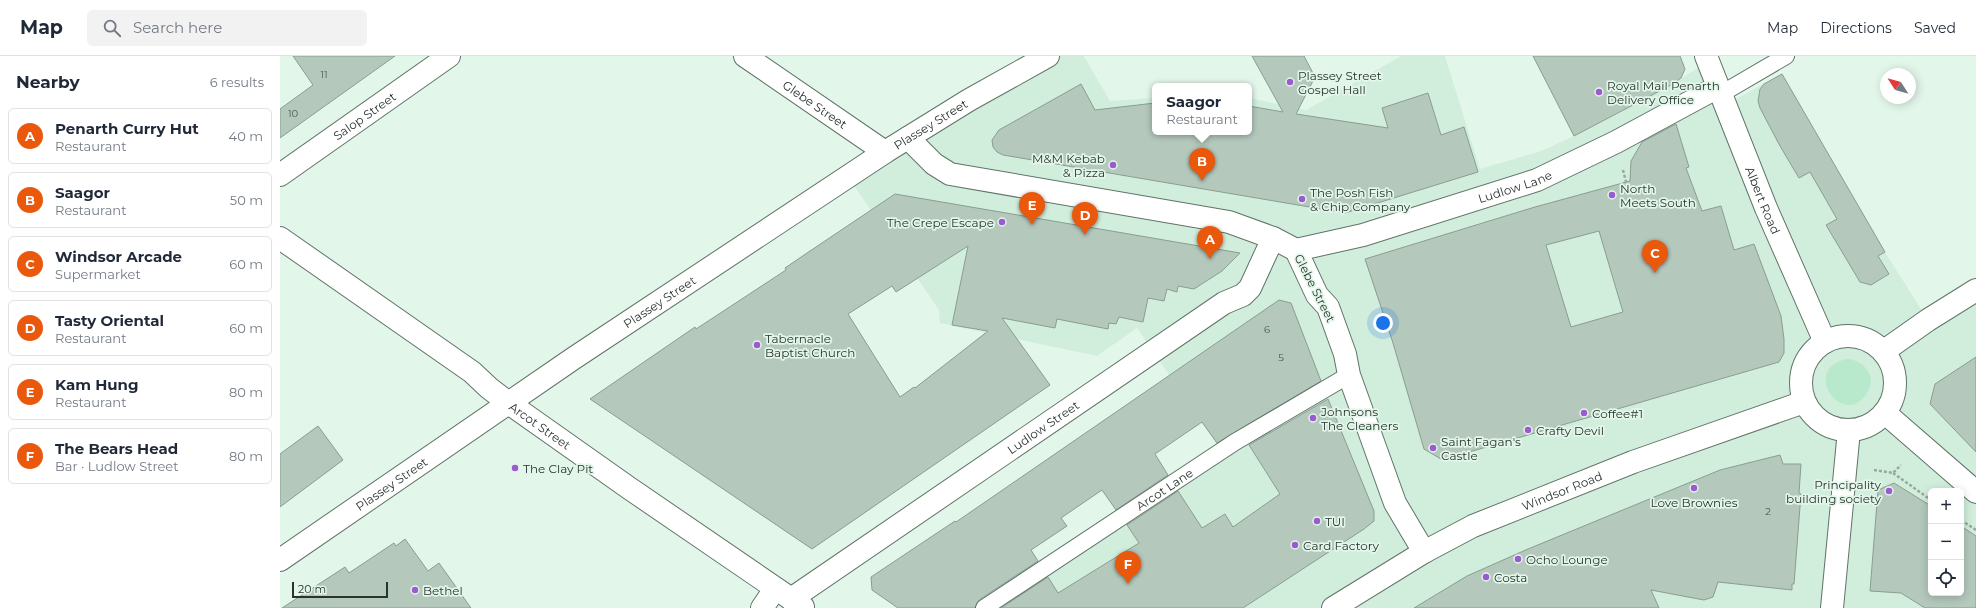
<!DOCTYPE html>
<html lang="en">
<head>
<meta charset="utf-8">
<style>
  body { margin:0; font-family:Montserrat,sans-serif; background:#f2f2f3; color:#1f2937 }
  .controls { position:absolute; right:12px; bottom:12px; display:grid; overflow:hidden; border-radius:6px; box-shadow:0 2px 10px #0003 }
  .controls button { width:36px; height:36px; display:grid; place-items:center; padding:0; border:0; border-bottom:1px solid #e0e1e3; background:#fff; color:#1f2937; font:20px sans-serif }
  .compass { position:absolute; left:1600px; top:12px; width:36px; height:36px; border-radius:50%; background:#fff; box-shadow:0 2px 10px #0003; rotate:306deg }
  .scale { position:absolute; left:12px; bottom:10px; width:96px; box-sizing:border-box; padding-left:4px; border:2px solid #2a332e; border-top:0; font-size:11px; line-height:14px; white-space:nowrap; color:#2a332e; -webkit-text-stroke:3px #e2f7ea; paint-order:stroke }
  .you { position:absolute; left:1103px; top:267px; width:14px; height:14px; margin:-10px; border:3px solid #fff; border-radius:50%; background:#1a73e8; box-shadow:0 0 0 6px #1a73e833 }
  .badge { display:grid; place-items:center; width:26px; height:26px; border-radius:50%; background:#ea580c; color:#fff; font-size:13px; font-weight:700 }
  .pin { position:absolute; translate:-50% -33px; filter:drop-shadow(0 1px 2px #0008) }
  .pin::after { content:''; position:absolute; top:21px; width:14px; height:12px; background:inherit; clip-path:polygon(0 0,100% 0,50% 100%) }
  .popup { position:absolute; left:872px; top:27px; width:100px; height:52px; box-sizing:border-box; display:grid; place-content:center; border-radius:6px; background:#fff; filter:drop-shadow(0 1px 3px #0005); font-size:13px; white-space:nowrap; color:#747a83 }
  .popup b { font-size:15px; color:#1f2937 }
  .popup::after { content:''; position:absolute; left:50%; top:100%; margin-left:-8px; border:8px solid transparent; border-top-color:#fff }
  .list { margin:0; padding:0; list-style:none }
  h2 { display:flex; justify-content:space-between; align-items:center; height:52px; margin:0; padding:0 16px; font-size:17px }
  h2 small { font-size:13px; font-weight:400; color:#747a83 }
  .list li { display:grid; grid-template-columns:26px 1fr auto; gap:12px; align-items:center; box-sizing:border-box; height:56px; margin:0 8px 8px; padding:0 8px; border:1px solid #e0e1e3; border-radius:6px }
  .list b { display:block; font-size:15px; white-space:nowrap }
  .list p { margin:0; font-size:13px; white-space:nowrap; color:#747a83 }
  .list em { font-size:13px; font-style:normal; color:#747a83 }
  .icon { flex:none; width:22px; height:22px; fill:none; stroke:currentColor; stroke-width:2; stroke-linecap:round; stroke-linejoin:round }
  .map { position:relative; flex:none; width:1696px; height:552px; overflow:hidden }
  header { display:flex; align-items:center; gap:24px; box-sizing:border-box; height:56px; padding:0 20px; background:#fff; border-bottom:1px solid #e0e1e3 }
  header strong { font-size:19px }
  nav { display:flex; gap:22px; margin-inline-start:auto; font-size:14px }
  .search { width:280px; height:36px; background:#f2f2f3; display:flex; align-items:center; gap:10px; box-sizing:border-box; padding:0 14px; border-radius:6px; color:#747a83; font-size:15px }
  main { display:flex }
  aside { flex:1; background:#fff }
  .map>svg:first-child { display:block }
  .built { fill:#d1eedc; fill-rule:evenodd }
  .green { fill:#b8e9cc }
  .building { fill:#b4c8bc; stroke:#899d91; fill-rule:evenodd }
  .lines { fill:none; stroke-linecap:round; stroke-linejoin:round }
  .lane-casing { stroke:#607368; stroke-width:18 }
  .street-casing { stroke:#607368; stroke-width:24 }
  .secondary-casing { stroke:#607368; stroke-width:24 }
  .primary-casing { stroke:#607368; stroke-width:24 }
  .path { stroke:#98a89f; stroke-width:2.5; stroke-dasharray:3 2; stroke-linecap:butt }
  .lane { stroke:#fff; stroke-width:16 }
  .street { stroke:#fff; stroke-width:22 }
  .secondary { stroke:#fff; stroke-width:22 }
  .primary { stroke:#fff; stroke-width:22 }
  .poi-dot { fill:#9c5ad0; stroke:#e2f7ea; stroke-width:1.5 }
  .labels { text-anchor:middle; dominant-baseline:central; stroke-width:3.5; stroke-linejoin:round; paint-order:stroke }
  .number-label { font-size:10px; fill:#4c5852 }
  .poi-label { font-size:12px; fill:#2a332e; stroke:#e2f7ea; text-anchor:start }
  .street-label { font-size:12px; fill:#2a332e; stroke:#e2f7ea }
</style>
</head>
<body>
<header>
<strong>Map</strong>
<div class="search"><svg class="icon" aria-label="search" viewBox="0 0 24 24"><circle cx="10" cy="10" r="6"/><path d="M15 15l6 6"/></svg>Search here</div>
<nav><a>Map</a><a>Directions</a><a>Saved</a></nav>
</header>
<main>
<aside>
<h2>Nearby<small>6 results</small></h2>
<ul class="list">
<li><span class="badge">A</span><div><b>Penarth Curry Hut</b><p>Restaurant</p></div><em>40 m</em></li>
<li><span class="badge">B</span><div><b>Saagor</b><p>Restaurant</p></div><em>50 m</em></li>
<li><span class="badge">C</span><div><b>Windsor Arcade</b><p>Supermarket</p></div><em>60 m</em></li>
<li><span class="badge">D</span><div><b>Tasty Oriental</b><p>Restaurant</p></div><em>60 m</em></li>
<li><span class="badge">E</span><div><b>Kam Hung</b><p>Restaurant</p></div><em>80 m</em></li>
<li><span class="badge">F</span><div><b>The Bears Head</b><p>Bar · Ludlow Street</p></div><em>80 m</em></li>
</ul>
</aside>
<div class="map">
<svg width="1696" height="552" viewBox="0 0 1696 552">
  <rect width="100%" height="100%" fill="#e2f7ea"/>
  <path class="built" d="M 768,0 L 804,0 L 830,45 L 875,42 L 875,76 L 969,76 L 969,42 L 1026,54 L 1121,0 L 1165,0 L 1200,113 L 1261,95 L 1294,80 L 1396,26 L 1428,5 L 1445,49 L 1502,18 L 1605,196 L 1648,264 L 1696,234 L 1696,552 L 712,552 L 946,402 L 857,272 L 817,300 L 660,267 L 659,254 L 568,121 ZM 1651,435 L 1681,435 L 1681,537 L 1651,537 Z"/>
  <path class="green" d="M 1567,303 C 1584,304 1598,321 1587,337 C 1564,374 1519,313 1567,303 Z"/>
  <path class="building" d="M 13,0 L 115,0 L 0,82 L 0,53 L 33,29 Z
    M 972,0 L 1024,0 L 1035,21 L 1016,58 L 1108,72 L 1102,52 L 1148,37 L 1161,79 L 1184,71 L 1198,116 L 1065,157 L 723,99 L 717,96 L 713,91 L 712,84 L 719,74 L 801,28 L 815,54 L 875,47 L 875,76 L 969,76 L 969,50 L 1003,56 Z
    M 1253,0 L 1400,0 L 1405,13 L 1401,22 L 1393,28 L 1294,80 Z
    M 1502,18 L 1605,196 L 1598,200 L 1609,218 L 1591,229 L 1580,226 L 1546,169 L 1557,163 L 1530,116 L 1519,122 L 1500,90 L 1480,52 L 1478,45 L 1480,33 L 1484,28 Z
    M 1396,68 L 1409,111 L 1406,112 L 1422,155 L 1441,150 L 1454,194 L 1474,188 L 1501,260 L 1504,283 L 1504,297 L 1499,306 L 1179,399 L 1161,403 L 1144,393 L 1113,287 L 1085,203 L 1255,151 L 1350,125 L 1351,105 L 1362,86 ZM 1319,175 L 1343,256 L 1291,271 L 1266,189 Z
    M 615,138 L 960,197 L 942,215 L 914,233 L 898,230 L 897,236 L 887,233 L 884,245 L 868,242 L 863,266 L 839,261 L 836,268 L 829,267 L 828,273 L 777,263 L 775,272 L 722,262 L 770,329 L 532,493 L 310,343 L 415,271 L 416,273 L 506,214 L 505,212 L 527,197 ZM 688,190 L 672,269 L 708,275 L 635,332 L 634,331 L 620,341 L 568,258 L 612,230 L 616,236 Z
    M 999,244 L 1011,247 L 1041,325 L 937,387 L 922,366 L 875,398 L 888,419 L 836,454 L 822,434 L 781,462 L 787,470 L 751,494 L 758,505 L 699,544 L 695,552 L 618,552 L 592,534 L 591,521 L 675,465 L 676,466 Z
    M 1696,301 L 1696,396 L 1650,348 L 1655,328 Z
    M 1048,343 L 1094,455 L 1094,465 L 1084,473 L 963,552 L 721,552 L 768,521 L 778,537 L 859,487 L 847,469 L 898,435 L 922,472 L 945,458 L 953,471 L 1000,438 L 969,389 Z
    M 38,370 L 63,404 L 0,451 L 0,398 Z
    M 1500,399 L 1503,408 L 1521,408 L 1519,437 L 1521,438 L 1514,528 L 1512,528 L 1512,534 L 1438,526 L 1433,541 L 1424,544 L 1371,534 L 1379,552 L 1134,552 L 1187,520 L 1248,493 L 1440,414 Z
    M 1614,427 L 1651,450 L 1651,537 L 1681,537 L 1681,470 L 1696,480 L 1696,552 L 1645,552 L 1621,537 L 1590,535 L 1598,434 Z
    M 125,483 L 148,515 L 159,507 L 191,552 L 2,552 L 65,511 L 69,517 L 114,487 L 116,490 Z"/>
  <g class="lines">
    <defs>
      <g id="lane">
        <path d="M 1441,38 L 1506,0"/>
        <path id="s1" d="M 704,552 L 955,386 L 1069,319"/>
      </g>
      <g id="street">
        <path id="s2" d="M 465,0 L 605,96"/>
        <path d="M 628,82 L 654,108 L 670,118 L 949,166 L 993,182 L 1016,194 L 1037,239 L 1048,251 L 1065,298 L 1069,319 L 1115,447 L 1144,496"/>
        <path id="s3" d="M 0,119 L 169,0"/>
        <path id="s4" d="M 1016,194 L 1083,179 L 1257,124 L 1336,86 L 1438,31"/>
        <path id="s5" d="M 230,348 L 349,432 L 523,551"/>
        <path id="s6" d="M 511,543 L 944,247 L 963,239 L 970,232 L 993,182"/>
        <path d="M 482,552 L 495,533"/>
        <path d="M 1552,552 L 1569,374"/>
      </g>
      <g id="secondary">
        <path id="s7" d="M 1426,0 L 1486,152 L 1545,286"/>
        <path d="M 0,182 L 192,316 L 209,332 L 230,348"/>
        <path d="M 1604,295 L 1648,264 L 1696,234"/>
        <path id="s8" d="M 0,504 L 294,302 L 605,96 L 689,44 L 768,0"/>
      </g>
      <g id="primary">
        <circle cx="1568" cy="327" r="47"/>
        <path d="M 1605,357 L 1696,436"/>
        <path id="s9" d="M 1053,552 L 1144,496 L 1193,470 L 1353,406 L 1524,346"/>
      </g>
    </defs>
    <use href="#lane" class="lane-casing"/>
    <use href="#street" class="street-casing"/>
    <use href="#secondary" class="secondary-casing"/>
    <use href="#primary" class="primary-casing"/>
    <path class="path" d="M 1343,114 L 1346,126
      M 1594,414 L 1613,417 L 1621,409
      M 1613,417 L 1651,444
      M 1681,464 L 1696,474"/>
    <use href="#lane" class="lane"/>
    <use href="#street" class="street"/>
    <use href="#secondary" class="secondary"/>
    <use href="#primary" class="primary"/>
  </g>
  <g class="poi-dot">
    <circle cx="1010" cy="26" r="4"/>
    <circle cx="1319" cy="36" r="4"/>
    <circle cx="833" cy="109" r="4"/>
    <circle cx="1332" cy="139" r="4"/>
    <circle cx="1022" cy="143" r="4"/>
    <circle cx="722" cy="166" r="4"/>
    <circle cx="477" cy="289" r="4"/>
    <circle cx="1304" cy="357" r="4"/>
    <circle cx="1033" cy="362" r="4"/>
    <circle cx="1248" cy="374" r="4"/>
    <circle cx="1153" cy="392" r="4"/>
    <circle cx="235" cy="412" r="4"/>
    <circle cx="1414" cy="432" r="4"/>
    <circle cx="1609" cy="435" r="4"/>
    <circle cx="1037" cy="465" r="4"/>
    <circle cx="1015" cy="489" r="4"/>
    <circle cx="1238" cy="503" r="4"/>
    <circle cx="1206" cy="521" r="4"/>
    <circle cx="135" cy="534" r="4"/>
  </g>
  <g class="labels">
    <g class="number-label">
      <text x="44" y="18">11</text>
      <text x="13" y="57">10</text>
      <text x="987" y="273">6</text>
      <text x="1001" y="301">5</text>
      <text x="1488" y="455">2</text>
    </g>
    <g class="poi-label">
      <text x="1018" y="19">Plassey Street<tspan x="1018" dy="14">Gospel Hall</tspan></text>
      <text x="1327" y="29">Royal Mail Penarth<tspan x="1327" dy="14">Delivery Office</tspan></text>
      <text x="825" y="102" text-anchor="end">M&amp;M Kebab<tspan x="825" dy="14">&amp; Pizza</tspan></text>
      <text x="1340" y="132">North<tspan x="1340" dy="14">Meets South</tspan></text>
      <text x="1030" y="136">The Posh Fish<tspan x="1030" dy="14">&amp; Chip Company</tspan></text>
      <text x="714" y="166" text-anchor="end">The Crepe Escape</text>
      <text x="485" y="282">Tabernacle<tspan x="485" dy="14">Baptist Church</tspan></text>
      <text x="1041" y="355">Johnsons<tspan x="1041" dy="14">The Cleaners</tspan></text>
      <text x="1312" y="357">Coffee#1</text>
      <text x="1256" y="374">Crafty Devil</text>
      <text x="1161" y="385">Saint Fagan's<tspan x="1161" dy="14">Castle</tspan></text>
      <text x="243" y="412">The Clay Pit</text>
      <text x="1601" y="428" text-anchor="end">Principality<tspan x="1601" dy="14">building society</tspan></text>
      <text x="1414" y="446" text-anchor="middle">Love Brownies</text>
      <text x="1045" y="465">TUI</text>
      <text x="1023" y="489">Card Factory</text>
      <text x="1246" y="503">Ocho Lounge</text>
      <text x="1214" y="521">Costa</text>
      <text x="143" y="534">Bethel</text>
    </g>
    <g class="street-label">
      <text stroke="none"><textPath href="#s2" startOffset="85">Glebe Street</textPath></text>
      <text stroke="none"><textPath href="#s3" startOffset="103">Salop Street</textPath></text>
      <text stroke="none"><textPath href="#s8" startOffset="783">Plassey Street</textPath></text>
      <text stroke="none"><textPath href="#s4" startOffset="228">Ludlow Lane</textPath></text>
      <text stroke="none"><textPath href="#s7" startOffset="155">Albert Road</textPath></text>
      <text transform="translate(1035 232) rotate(63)">Glebe Street</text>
      <text stroke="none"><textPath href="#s8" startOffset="459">Plassey Street</textPath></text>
      <text stroke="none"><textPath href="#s5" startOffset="37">Arcot Street</textPath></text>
      <text stroke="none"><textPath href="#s6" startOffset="305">Ludlow Street</textPath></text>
      <text stroke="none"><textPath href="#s8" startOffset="135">Plassey Street</textPath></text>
      <text stroke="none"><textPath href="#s1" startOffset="216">Arcot Lane</textPath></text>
      <text stroke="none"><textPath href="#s9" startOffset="258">Windsor Road</textPath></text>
    </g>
  </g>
</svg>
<div class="controls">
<button>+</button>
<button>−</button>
<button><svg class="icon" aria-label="locate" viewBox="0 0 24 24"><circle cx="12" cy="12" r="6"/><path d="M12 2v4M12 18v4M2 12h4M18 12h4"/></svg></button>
</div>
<svg class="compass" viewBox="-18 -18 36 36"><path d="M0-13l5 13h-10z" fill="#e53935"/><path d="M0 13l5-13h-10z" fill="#747a83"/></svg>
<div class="scale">20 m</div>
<div class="you"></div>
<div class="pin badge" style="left:930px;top:203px">A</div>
<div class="pin badge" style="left:922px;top:125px">B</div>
<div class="popup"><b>Saagor</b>Restaurant</div>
<div class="pin badge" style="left:1375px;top:217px">C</div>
<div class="pin badge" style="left:805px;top:179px">D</div>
<div class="pin badge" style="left:752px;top:169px">E</div>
<div class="pin badge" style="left:848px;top:528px">F</div>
</div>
</main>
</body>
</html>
